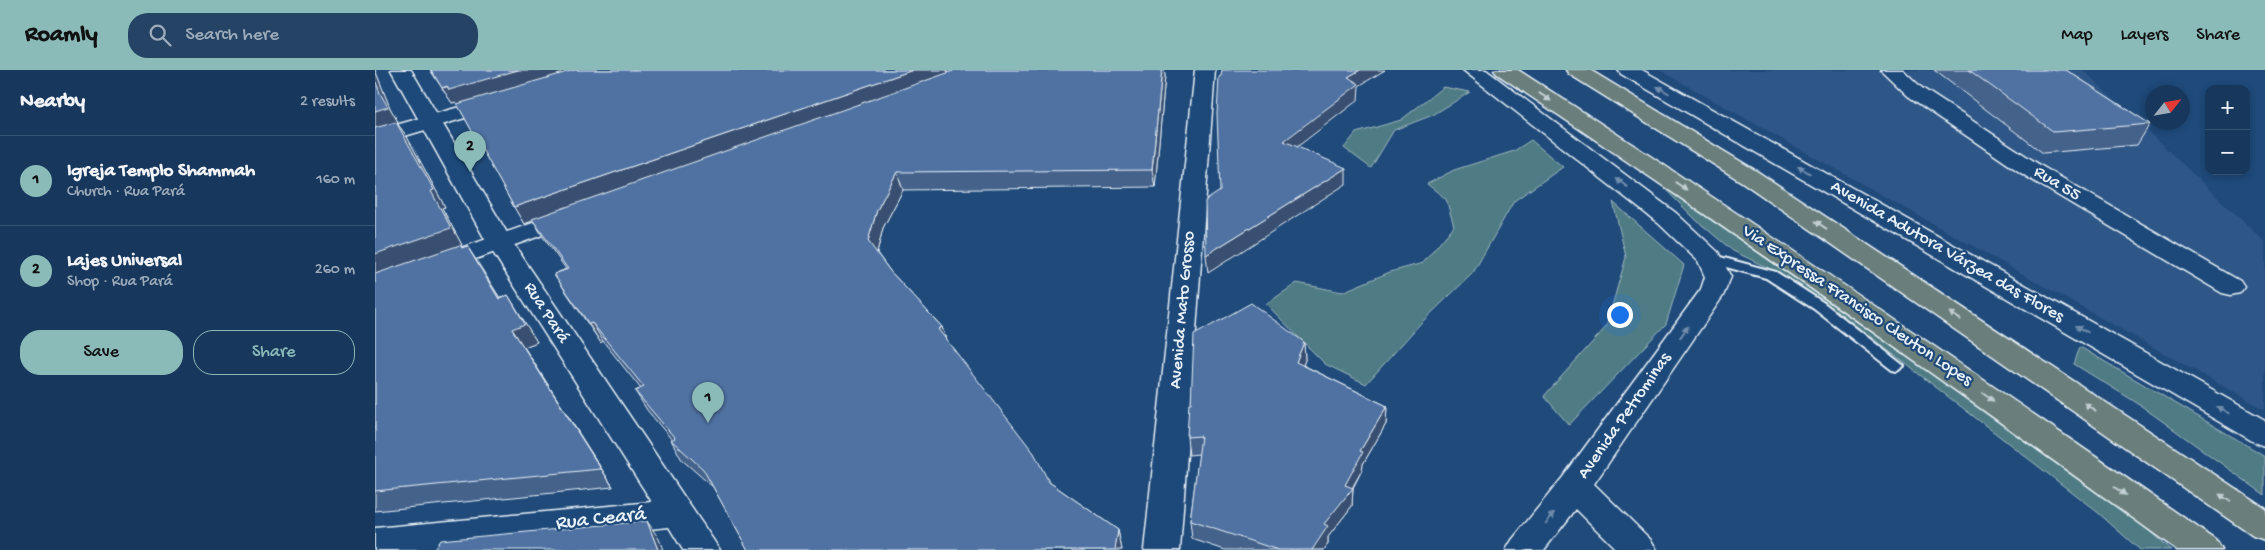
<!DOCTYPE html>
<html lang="en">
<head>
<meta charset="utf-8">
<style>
  body { margin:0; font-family:"Gochi Hand",sans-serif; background:#244365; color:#f1f3f6 }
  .controls { position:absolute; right:15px; top:15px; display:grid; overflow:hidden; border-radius:10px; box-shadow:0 2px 8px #0003 }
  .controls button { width:45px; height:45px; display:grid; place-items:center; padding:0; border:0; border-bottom:1px solid #365272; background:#17385c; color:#f1f3f6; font:25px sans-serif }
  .compass { position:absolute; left:1770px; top:15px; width:45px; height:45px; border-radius:50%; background:#17385c; box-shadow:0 2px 8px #0003; rotate:59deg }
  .you { position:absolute; left:1244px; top:244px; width:18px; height:18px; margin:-12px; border:4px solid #fff; border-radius:50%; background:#1a73e8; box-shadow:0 0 0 8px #1a73e833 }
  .badge { display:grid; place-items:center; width:32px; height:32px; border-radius:50%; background:#8bbbb9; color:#111; font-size:16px; font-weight:700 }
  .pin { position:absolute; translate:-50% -41px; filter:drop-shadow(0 1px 2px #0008) }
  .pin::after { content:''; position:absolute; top:26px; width:18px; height:15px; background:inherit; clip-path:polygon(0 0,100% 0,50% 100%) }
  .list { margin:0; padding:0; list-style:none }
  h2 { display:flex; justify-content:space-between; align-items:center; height:65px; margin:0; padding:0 20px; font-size:21px }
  h2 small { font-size:16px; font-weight:400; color:#9eacbb }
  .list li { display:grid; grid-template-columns:32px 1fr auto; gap:15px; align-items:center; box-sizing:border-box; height:90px; padding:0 20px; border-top:1px solid #365272 }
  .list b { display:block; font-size:19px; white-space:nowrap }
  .list p { margin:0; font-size:16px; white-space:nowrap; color:#9eacbb }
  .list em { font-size:16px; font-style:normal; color:#9eacbb }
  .actions { display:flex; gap:10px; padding:15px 20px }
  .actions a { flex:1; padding:11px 0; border:1px solid #8bbbb9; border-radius:20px; text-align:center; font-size:18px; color:#8bbbb9 }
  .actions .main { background:#8bbbb9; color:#111 }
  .icon { flex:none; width:28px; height:28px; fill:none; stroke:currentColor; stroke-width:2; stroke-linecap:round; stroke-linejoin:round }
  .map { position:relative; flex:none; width:1890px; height:480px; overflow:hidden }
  header { display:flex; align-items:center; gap:30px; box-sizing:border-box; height:70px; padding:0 25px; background:#8bbbb9; color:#111 }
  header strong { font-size:24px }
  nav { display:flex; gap:28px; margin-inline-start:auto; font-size:18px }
  .search { width:350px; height:45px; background:#244365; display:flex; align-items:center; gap:12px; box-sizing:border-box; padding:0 18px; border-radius:20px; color:#9eacbb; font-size:19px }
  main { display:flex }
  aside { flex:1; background:#17385c }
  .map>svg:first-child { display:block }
  .built { fill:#2e5686 }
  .green { fill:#507c84; stroke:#9cb6be }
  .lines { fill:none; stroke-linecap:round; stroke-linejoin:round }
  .service-casing { stroke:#e8f1f8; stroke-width:4 }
  .minor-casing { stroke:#e8f1f8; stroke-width:3 }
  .tertiary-casing { stroke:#e8f1f8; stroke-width:3 }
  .secondary-casing { stroke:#e8f1f8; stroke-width:3 }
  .trunk-casing { stroke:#e8f1f8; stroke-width:3 }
  .service { fill:#1f4a7a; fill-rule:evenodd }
  .minor { fill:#1f4a7a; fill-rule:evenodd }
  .tertiary { fill:#1f4a7a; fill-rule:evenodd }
  .secondary { fill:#1f4a7a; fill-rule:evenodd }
  .trunk { fill:#6b7f7c; fill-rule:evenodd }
  .wall { fill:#45628b; stroke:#e8f1f8 }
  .shaded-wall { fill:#385071; stroke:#e8f1f8 }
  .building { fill:#5072a2; stroke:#e8f1f8 }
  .oneway { fill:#6f8dac }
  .oneway2 { fill:#c2cfd3 }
  .labels { text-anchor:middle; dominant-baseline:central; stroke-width:4.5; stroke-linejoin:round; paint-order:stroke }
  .street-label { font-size:18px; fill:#e8f1f8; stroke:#1f4a7a }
  .near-street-label { font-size:21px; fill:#e8f1f8; stroke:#1f4a7a }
</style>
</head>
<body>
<header>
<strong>Roamly</strong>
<div class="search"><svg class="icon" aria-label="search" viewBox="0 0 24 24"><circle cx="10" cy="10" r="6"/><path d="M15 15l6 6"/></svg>Search here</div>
<nav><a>Map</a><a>Layers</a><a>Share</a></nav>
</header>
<main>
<aside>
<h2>Nearby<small>2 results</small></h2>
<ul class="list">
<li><span class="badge">1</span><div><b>Igreja Templo Shammah</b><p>Church · Rua Pará</p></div><em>160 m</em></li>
<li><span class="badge">2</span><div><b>Lajes Universal</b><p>Shop · Rua Pará</p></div><em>260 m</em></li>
</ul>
<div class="actions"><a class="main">Save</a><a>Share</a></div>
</aside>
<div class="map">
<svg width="1890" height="480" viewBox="0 0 1890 480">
  <rect width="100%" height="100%" fill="#1f4a7a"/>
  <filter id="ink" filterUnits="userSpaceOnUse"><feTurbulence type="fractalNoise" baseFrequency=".02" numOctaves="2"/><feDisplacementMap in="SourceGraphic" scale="10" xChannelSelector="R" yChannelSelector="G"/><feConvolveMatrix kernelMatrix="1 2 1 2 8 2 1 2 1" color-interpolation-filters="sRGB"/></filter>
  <g filter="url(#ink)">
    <path class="built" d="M 1284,0 L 1708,0 L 1890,172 L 1890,340 Z"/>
    <path class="green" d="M 1068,17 L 1095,22 L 1058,45 L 1019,60 L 996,98 L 969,78 L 981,63 L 1026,50 Z
      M 1156,70 L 1188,97 L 1139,131 L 1098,203 L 1045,254 L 991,314 L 950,294 L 891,234 L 922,213 L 967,222 L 1015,202 L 1048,193 L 1079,156 L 1071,129 L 1052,114 L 1079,100 L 1139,81 Z
      M 1277,106 L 1735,427 L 1796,480 L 1765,480 L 1721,441 L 1470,247 L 1416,209 L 1358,181 L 1321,150 Z
      M 1238,132 L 1309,195 L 1291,254 L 1194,355 L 1169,326 L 1231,257 L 1251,187 Z
      M 1705,277 L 1890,386 L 1890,425 L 1762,333 L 1699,294 Z"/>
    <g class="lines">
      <defs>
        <path id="service" d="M 1334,184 L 1401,202 L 1449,233 L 1529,296 L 1522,301 L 1517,300 L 1439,239 L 1391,208 L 1329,191 L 1328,188 Z"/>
        <path id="minor" d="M 1506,0 L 1528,0 L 1547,18 L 1668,97 L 1865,211 L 1869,217 L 1865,223 L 1856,225 L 1847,223 L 1652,107 L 1533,26 Z
          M 123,26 L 130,28 L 133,32 L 130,36 L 0,75 L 0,61 Z
          M 198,139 L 207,141 L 210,146 L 207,151 L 0,225 L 0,208 Z"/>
        <path id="tertiary" d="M 16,0 L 36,0 L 138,173 L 345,480 L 308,480 L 294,457 L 64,480 L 0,480 L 0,458 L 277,432 L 112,173 Z
          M 1088,0 L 1111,0 L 1301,143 L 1343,182 L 1356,207 L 1348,226 L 1219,414 L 1276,470 L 1282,480 L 1242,480 L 1201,439 L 1169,480 L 1131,480 L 1137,470 L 1188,407 L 1326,219 L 1330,207 L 1323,191 L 1283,153 Z
          M 1243,0 L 1267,0 L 1890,350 L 1890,376 L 1879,372 L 1246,4 Z"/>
        <path id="secondary" d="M 820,0 L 840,0 L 805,480 L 769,480 Z"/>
        <path id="trunk" d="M 1119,0 L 1143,0 C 1379,152 1610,310 1841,470 L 1847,480 L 1802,480 C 1578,317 1353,157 1122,4 Z
          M 1191,0 L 1215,0 L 1383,102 L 1890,438 L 1890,470 L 1878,466 L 1367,112 L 1194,4 Z"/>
      </defs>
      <use href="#service" class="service-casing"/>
      <use href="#minor" class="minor-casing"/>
      <use href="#tertiary" class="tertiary-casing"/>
      <use href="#secondary" class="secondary-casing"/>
      <use href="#trunk" class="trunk-casing"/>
      <use href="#service" class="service"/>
      <use href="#minor" class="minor"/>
      <use href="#tertiary" class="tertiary"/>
      <use href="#secondary" class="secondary"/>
      <use href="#trunk" class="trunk"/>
    </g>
    <path class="wall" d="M 0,0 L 15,38 L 23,52 L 22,53 L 32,67 L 70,137 L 67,138 L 87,175 L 85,176 L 87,178 L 92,176 L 125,228 L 133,225 L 144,243 L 162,272 L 149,277 L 238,417 L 0,441 Z
      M 55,0 L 789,0 L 790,6 L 780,117 L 528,120 L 508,158 L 502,183 L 515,201 L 567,257 L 571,269 L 674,412 L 743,460 L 747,480 L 373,480 L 338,417 L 307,390 L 296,370 L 297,370 L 272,340 L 260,321 L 266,319 L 228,271 L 226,273 L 191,222 L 179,204 L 191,199 L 168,167 L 158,150 L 149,154 L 139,137 L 81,32 L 77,33 Z
      M 1559,0 L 1691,0 L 1775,54 L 1762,75 L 1668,83 Z
      M 929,272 L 930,290 L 928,295 L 1012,336 L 1011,354 L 988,394 L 987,400 L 978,418 L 977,436 L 953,467 L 953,474 L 949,480 L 850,480 L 817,469 L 815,451 L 824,384 L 814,385 L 812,367 L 816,333 Z"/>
    <path class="shaded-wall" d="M 0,0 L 15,38 L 23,52 L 22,53 L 32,67 L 70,137 L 67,138 L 87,175 L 0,206 L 0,41 L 5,23 L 0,10 Z
      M 143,0 L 203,0 L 83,35 L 81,32 L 77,33 L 67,18 Z
      M 538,0 L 572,0 L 573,4 L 149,154 L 139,137 Z
      M 787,0 L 789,0 L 790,6 L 780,117 L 777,100 Z
      M 985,0 L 1010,0 L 984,16 L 983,30 L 909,87 L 909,71 L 973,7 Z
      M 971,98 L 971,114 L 833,203 L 831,185 Z
      M 522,102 L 528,120 L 508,158 L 500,190 L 493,171 L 502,140 Z
      M 92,176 L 103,193 L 136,246 L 124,229 Z
      M 133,225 L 162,272 L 149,277 L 238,417 L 137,259 Z
      M 217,253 L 228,271 L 226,273 L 214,254 Z
      M 567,257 L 573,276 L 563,259 Z
      M 929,272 L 930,290 L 922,310 L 921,292 Z
      M 1012,336 L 1011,354 L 988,394 L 987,400 L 976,420 L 978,418 L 977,436 L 953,467 L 953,474 L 949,480 L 937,480 L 949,454 L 970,415 L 985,381 Z
      M 272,451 L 284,469 L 288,480 L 283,480 Z
      M 743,460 L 747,480 L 740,480 Z"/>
    <path class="building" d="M 56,0 L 143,0 L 74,20 L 72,16 L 67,18 Z
      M 199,0 L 538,0 L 139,137 L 82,34 Z
      M 579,0 L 586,0 L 586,1 L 589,0 L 787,0 L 777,100 L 522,102 L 502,140 L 493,171 L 515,201 L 567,257 L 563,259 L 659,383 L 674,412 L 743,460 L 740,480 L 373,480 L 328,399 L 296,370 L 300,368 L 260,321 L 269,317 L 217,253 L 214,254 L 179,204 L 193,199 L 157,149 L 578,1 Z
      M 847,0 L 985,0 L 973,7 L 984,14 L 909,71 L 971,98 L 831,185 L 830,131 L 845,121 L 842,44 L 844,7 L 846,6 Z
      M 1594,0 L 1691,0 L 1775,54 L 1679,62 Z
      M 0,10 L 5,23 L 13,37 L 0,41 Z
      M 21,52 L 59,120 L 56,121 L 76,158 L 0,184 L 0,58 Z
      M 85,175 L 87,178 L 92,176 L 124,229 L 133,225 L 150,254 L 137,259 L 226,399 L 0,421 L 0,204 Z
      M 876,233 L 929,272 L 921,292 L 1012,336 L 985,381 L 988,382 L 970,415 L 978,418 L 949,454 L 953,456 L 937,480 L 903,480 L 815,451 L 826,366 L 812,367 L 814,333 L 816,333 L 819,265 Z
      M 272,451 L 283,480 L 59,480 L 65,470 Z"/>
    <defs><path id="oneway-solid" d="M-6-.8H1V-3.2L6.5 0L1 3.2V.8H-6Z" transform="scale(1.25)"/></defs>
    <g class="oneway">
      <use href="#oneway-solid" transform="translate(1288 20) rotate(-150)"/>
      <use href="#oneway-solid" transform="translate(1429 100) rotate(-150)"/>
      <use href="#oneway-solid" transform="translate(1247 113) rotate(-143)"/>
      <use href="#oneway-solid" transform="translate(1707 259) rotate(-150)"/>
      <use href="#oneway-solid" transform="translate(1309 262) rotate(-55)"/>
      <use href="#oneway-solid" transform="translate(1848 340) rotate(-150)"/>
      <use href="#oneway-solid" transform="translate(1175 448) rotate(-51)"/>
    </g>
    <g class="oneway2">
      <use href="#oneway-solid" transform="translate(1170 27) rotate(33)"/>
      <use href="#oneway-solid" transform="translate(1306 116) rotate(33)"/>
      <use href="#oneway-solid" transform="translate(1446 155) rotate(-146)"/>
      <use href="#oneway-solid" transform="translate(1580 246) rotate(-146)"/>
      <use href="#oneway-solid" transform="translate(1613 327) rotate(35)"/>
      <use href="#oneway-solid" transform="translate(1715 337) rotate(-146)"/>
      <use href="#oneway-solid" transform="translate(1745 421) rotate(35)"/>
      <use href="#oneway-solid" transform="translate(1850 428) rotate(-146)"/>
    </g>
  </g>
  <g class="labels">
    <g class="street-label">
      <text transform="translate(1682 114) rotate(31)">Rua 55</text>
      <text transform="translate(1572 182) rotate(30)">Avenida Adutora Várzea das Flores</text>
      <text transform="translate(1482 236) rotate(34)">Via Expressa Francisco Cleuton Lopes</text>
      <text transform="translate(808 240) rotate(-85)">Avenida Mato Grosso</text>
      <text transform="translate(171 243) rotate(57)">Rua Pará</text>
      <text transform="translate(1250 346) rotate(-55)">Avenida Petrominas</text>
    </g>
    <g class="near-street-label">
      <text transform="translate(226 450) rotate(-6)">Rua Ceará</text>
    </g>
  </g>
</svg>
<div class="controls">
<button>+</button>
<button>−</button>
</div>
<svg class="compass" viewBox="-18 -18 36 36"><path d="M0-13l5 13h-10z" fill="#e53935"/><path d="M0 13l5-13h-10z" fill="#9eacbb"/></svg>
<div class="you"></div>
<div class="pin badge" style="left:333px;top:353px">1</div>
<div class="pin badge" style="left:95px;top:102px">2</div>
</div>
</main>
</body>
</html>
